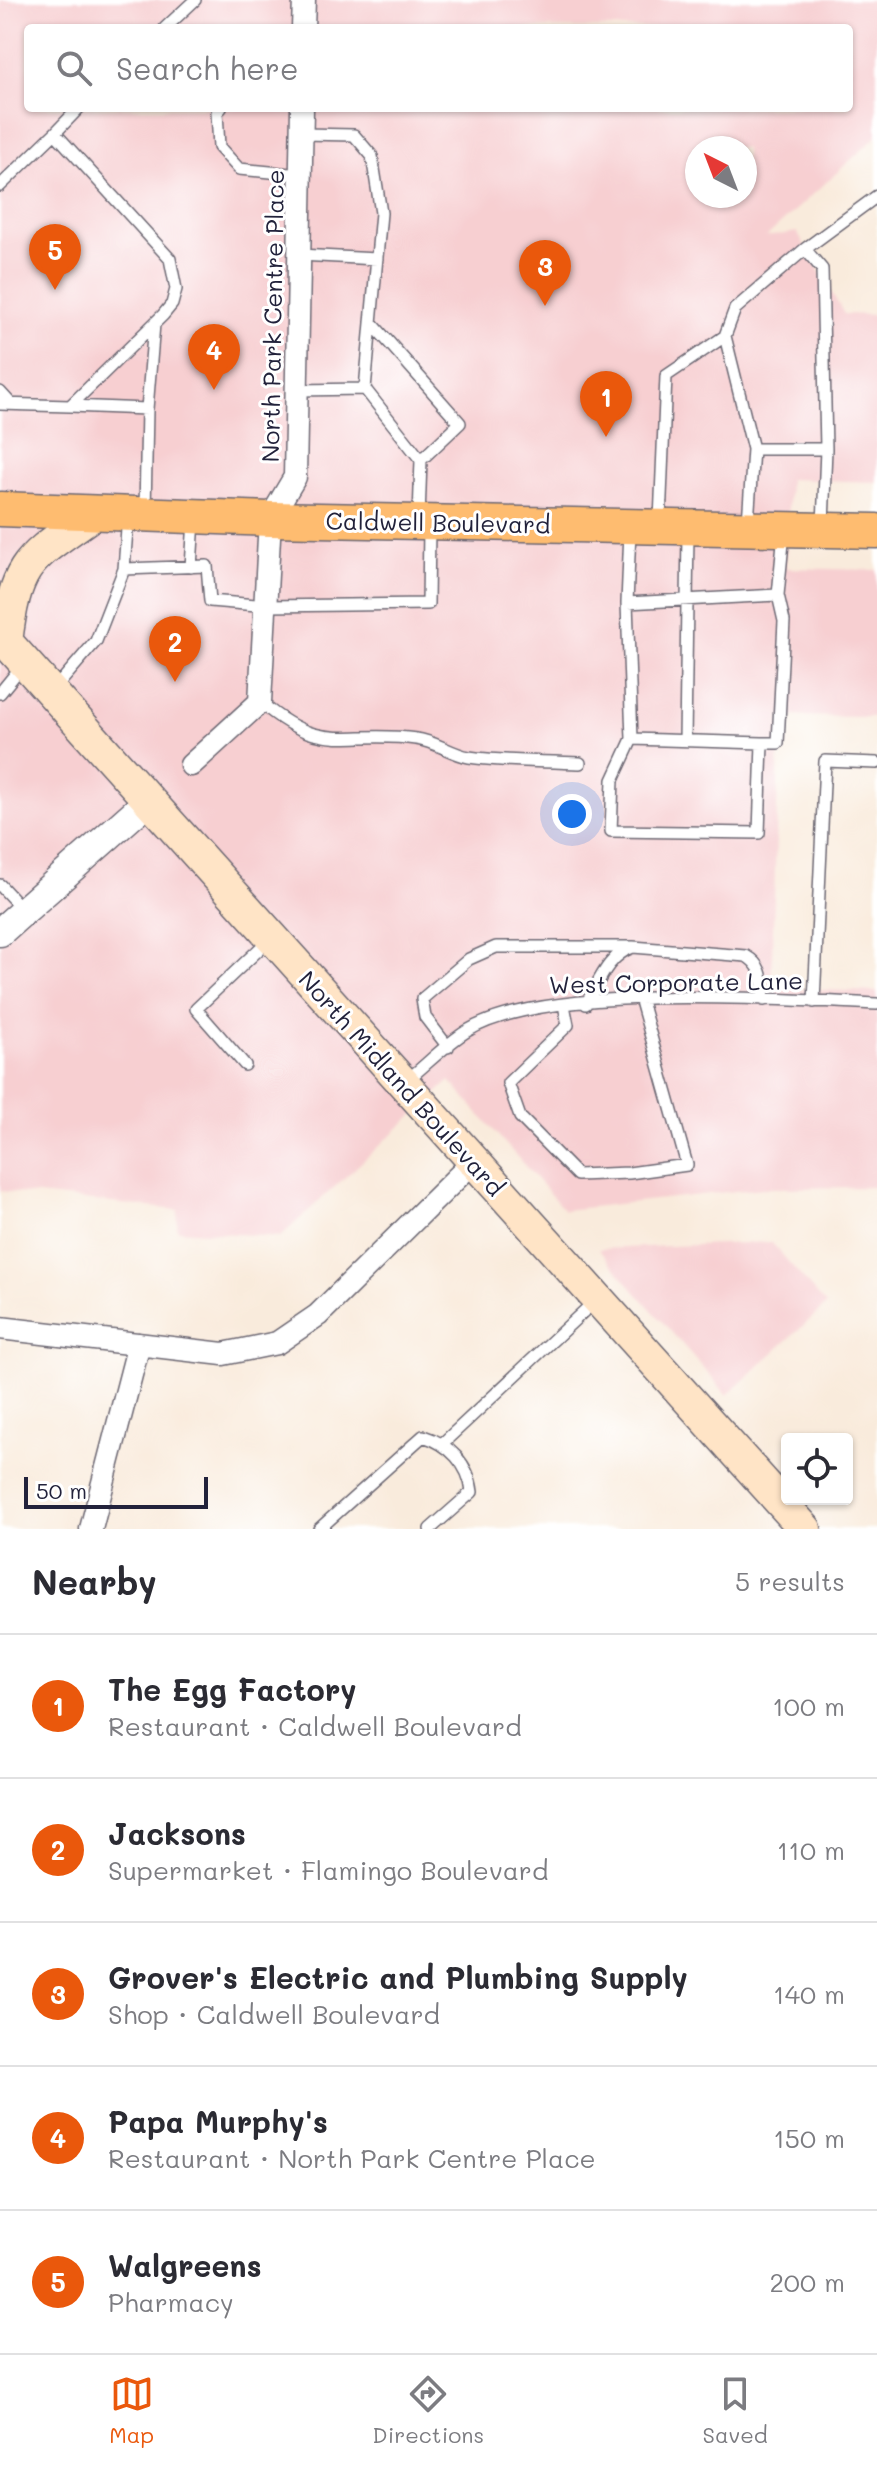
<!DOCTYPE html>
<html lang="en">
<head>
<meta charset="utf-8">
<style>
  body { margin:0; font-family:Mali,sans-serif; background:#f2f2f3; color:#2b2b33 }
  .controls { position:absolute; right:24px; bottom:24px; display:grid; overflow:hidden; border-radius:8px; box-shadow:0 2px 6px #0004 }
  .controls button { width:72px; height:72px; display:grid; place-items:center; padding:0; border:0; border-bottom:2px solid #e1e1e2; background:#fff; color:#2b2b33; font:40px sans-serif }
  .compass { position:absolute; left:685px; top:136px; width:72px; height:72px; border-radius:50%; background:#fff; box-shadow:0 2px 6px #0004; rotate:318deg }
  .scale { position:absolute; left:24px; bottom:20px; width:184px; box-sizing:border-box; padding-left:8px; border:4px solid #22223b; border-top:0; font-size:22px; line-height:28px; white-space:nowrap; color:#22223b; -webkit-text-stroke:6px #fff; paint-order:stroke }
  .you { position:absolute; left:572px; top:814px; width:28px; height:28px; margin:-20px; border:6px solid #fff; border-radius:50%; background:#1a73e8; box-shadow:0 0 0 12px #1a73e833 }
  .badge { display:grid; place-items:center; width:52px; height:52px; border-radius:50%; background:#ea580c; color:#fff; font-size:26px; font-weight:700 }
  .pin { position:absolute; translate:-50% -66px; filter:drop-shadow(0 2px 4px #0008) }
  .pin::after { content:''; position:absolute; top:42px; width:28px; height:24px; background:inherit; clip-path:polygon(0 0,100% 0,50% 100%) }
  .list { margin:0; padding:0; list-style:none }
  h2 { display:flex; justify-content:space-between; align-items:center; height:104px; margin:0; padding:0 32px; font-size:34px }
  h2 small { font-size:26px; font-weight:400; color:#7c7c81 }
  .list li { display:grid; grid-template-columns:52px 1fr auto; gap:24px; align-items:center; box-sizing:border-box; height:144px; padding:0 32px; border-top:2px solid #e1e1e2 }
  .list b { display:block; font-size:30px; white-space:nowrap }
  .list p { margin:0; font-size:26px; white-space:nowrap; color:#7c7c81 }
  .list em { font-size:26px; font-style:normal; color:#7c7c81 }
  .icon { flex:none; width:44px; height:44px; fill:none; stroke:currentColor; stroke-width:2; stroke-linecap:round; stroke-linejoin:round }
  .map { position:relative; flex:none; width:877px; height:1529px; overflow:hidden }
  .search { position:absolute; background:#fff; box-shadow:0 2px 6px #0004; left:24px; right:24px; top:24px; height:88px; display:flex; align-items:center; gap:20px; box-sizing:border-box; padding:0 28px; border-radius:8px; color:#7c7c81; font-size:30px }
  .sheet { height:824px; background:#fff }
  nav { display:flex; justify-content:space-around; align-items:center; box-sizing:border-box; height:112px; border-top:2px solid #e1e1e2; background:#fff; font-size:22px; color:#7c7c81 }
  nav a { display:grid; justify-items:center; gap:4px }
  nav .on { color:#ea580c }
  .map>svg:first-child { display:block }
  .built { fill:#f7cfd1; fill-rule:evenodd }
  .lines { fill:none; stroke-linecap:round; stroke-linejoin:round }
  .service-casing { stroke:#6d6873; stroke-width:14 }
  .minor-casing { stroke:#6d6873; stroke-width:25 }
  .tertiary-casing { stroke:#6d6873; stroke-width:31 }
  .secondary-casing { stroke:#6d6873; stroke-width:35 }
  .primary-casing { stroke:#6d6873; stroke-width:37 }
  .service { stroke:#fff; stroke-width:11 }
  .minor { stroke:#fff; stroke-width:22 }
  .tertiary { stroke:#fff; stroke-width:28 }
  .secondary { stroke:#ffe4c6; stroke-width:32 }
  .primary { stroke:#febc70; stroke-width:34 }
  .labels { text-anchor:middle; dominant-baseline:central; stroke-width:6; stroke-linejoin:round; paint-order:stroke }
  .street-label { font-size:24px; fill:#22223b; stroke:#fff }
</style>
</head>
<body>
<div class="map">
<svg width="877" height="1529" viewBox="0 0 877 1529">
  <rect width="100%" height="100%" fill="#fff"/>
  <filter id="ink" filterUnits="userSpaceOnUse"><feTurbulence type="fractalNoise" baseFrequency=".0125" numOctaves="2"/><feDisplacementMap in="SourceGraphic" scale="16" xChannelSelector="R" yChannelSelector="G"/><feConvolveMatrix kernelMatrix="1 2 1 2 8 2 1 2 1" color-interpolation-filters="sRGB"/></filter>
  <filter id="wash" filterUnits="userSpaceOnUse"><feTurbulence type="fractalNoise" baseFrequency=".006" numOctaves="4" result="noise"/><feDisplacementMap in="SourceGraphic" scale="32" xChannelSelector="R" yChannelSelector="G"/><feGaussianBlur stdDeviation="1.8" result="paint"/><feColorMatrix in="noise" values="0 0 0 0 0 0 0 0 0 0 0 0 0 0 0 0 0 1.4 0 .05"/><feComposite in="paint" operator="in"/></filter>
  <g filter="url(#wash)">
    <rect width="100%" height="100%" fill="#f9ebdc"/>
    <path class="built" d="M 0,0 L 877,0 L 877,136 L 766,237 L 797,232 L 844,314 L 877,315 L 877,482 L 789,479 L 786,568 L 877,570 L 877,717 L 780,716 L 771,988 L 877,992 L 877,1187 L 763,1188 L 564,1210 L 450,1081 L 280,1237 L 177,1230 L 178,1210 L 0,1191 ZM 28,28 L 849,28 L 849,108 L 28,108 ZM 697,148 L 745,148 L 745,196 L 697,196 Z
      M 771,1242 L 826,1305 L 727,1395 L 598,1249 Z"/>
  </g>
  <g filter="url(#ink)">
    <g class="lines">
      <defs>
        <path id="service" d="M 165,28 L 195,0
          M 221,108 L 217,112 L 219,147 L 239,169 L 301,175
          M 55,133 L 79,108
          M 0,186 L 55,133 L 170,259 L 176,289 L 172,304 L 163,315 L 70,406 L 0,404
          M 805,249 L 822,269 L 826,449
          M 299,255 L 377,259
          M 371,322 L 460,423 L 421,460
          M 725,336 L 735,309 L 805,249 L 877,196
          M 365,389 L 421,460 L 419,517
          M 297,390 L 365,389 L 381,213 L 372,156 L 354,135 L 302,134
          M 0,392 L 11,404
          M 70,406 L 147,409 L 145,511
          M 147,409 L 154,324
          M 753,449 L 826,449 L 823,525
          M 128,516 L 124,569 L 207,566 L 210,601 L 267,606 L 428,604 L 429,527
          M 660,521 L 666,376 L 725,336 L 753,449 L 748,523
          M 630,531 L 627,603 L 632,739 L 762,743 L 778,743 L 784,621 L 778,595 L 784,532
          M 191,567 L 194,520
          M 627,603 L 778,595
          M 52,692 L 96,641 L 124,569
          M 0,693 L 22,666
          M 260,702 C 324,757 345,729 416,739 C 435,741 451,754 469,757 C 505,762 543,761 580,763
          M 632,739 L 613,780 L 611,831 L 759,833 L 762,743
          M 685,740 L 688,533
          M 0,885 L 24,911
          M 814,1002 L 825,761 L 877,763
          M 586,1004 C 599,982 608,955 633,947 L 746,956 C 764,966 762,981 764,1000
          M 564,1005 L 568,1025 L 508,1083 L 520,1117 L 577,1175 L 629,1173 L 687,1165 L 641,1001
          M 448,1047 L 425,1017 L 422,999 L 469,959 L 496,947 L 633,947
          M 245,1065 L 196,1009 L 271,938
          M 406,1081 C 426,1065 446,1044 467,1031 C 547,982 780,1000 877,1004
          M 444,1442 L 596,1300
          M 319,1529 L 423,1436 C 449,1444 469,1464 472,1492 L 430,1529"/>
        <path id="minor" d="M 303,28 L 304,0
          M 191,765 L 260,702 L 270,519 L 295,477 L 302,108
          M 0,1328 L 223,1354 L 277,1343 L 318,1315 L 473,1162
          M 91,1529 L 139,1344"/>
        <path id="tertiary" d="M 0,932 L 149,800"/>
        <path id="secondary" d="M 0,635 L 805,1529
          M 6,642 C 16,559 30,559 94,513"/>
        <path id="primary" d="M 0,509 L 270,519 L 877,531"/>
      </defs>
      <use href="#service" class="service-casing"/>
      <use href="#minor" class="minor-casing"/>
      <use href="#tertiary" class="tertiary-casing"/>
      <use href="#secondary" class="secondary-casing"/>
      <use href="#primary" class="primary-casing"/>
      <use href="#service" class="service"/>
      <use href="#minor" class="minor"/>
      <use href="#tertiary" class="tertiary"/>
      <use href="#secondary" class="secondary"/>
      <use href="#primary" class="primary"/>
    </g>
  </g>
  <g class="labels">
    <g class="street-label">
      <text transform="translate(272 316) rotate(-89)">North Park Centre Place</text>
      <text transform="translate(438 522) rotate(1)">Caldwell Boulevard</text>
      <text transform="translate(676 982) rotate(-1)">West Corporate Lane</text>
      <text transform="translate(402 1083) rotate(48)">North Midland Boulevard</text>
    </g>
  </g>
</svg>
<div class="controls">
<button><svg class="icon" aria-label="locate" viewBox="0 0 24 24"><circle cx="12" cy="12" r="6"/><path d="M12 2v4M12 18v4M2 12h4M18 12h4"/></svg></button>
</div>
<svg class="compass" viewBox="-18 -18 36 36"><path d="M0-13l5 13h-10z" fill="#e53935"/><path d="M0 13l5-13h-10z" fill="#7c7c81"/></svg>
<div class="scale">50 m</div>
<div class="you"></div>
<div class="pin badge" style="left:606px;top:437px">1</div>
<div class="pin badge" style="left:175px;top:682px">2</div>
<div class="pin badge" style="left:545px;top:306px">3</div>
<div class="pin badge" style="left:214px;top:390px">4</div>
<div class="pin badge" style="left:55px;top:290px">5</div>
<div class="search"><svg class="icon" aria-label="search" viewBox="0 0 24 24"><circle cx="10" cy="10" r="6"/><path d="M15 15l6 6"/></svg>Search here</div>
</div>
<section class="sheet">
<h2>Nearby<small>5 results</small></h2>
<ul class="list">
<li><span class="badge">1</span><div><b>The Egg Factory</b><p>Restaurant · Caldwell Boulevard</p></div><em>100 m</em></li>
<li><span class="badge">2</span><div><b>Jacksons</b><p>Supermarket · Flamingo Boulevard</p></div><em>110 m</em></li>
<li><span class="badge">3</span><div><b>Grover's Electric and Plumbing Supply</b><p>Shop · Caldwell Boulevard</p></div><em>140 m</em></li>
<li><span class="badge">4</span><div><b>Papa Murphy's</b><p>Restaurant · North Park Centre Place</p></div><em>150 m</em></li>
<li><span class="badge">5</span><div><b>Walgreens</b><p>Pharmacy</p></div><em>200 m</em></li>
</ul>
</section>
<nav>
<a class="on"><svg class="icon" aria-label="map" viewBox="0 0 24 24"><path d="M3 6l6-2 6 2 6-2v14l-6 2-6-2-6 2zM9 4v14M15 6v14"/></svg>Map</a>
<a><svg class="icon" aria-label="directions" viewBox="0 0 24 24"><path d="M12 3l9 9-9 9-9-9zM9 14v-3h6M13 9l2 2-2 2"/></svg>Directions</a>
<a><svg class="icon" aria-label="saved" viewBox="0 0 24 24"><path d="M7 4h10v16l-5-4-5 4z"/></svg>Saved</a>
</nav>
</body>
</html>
